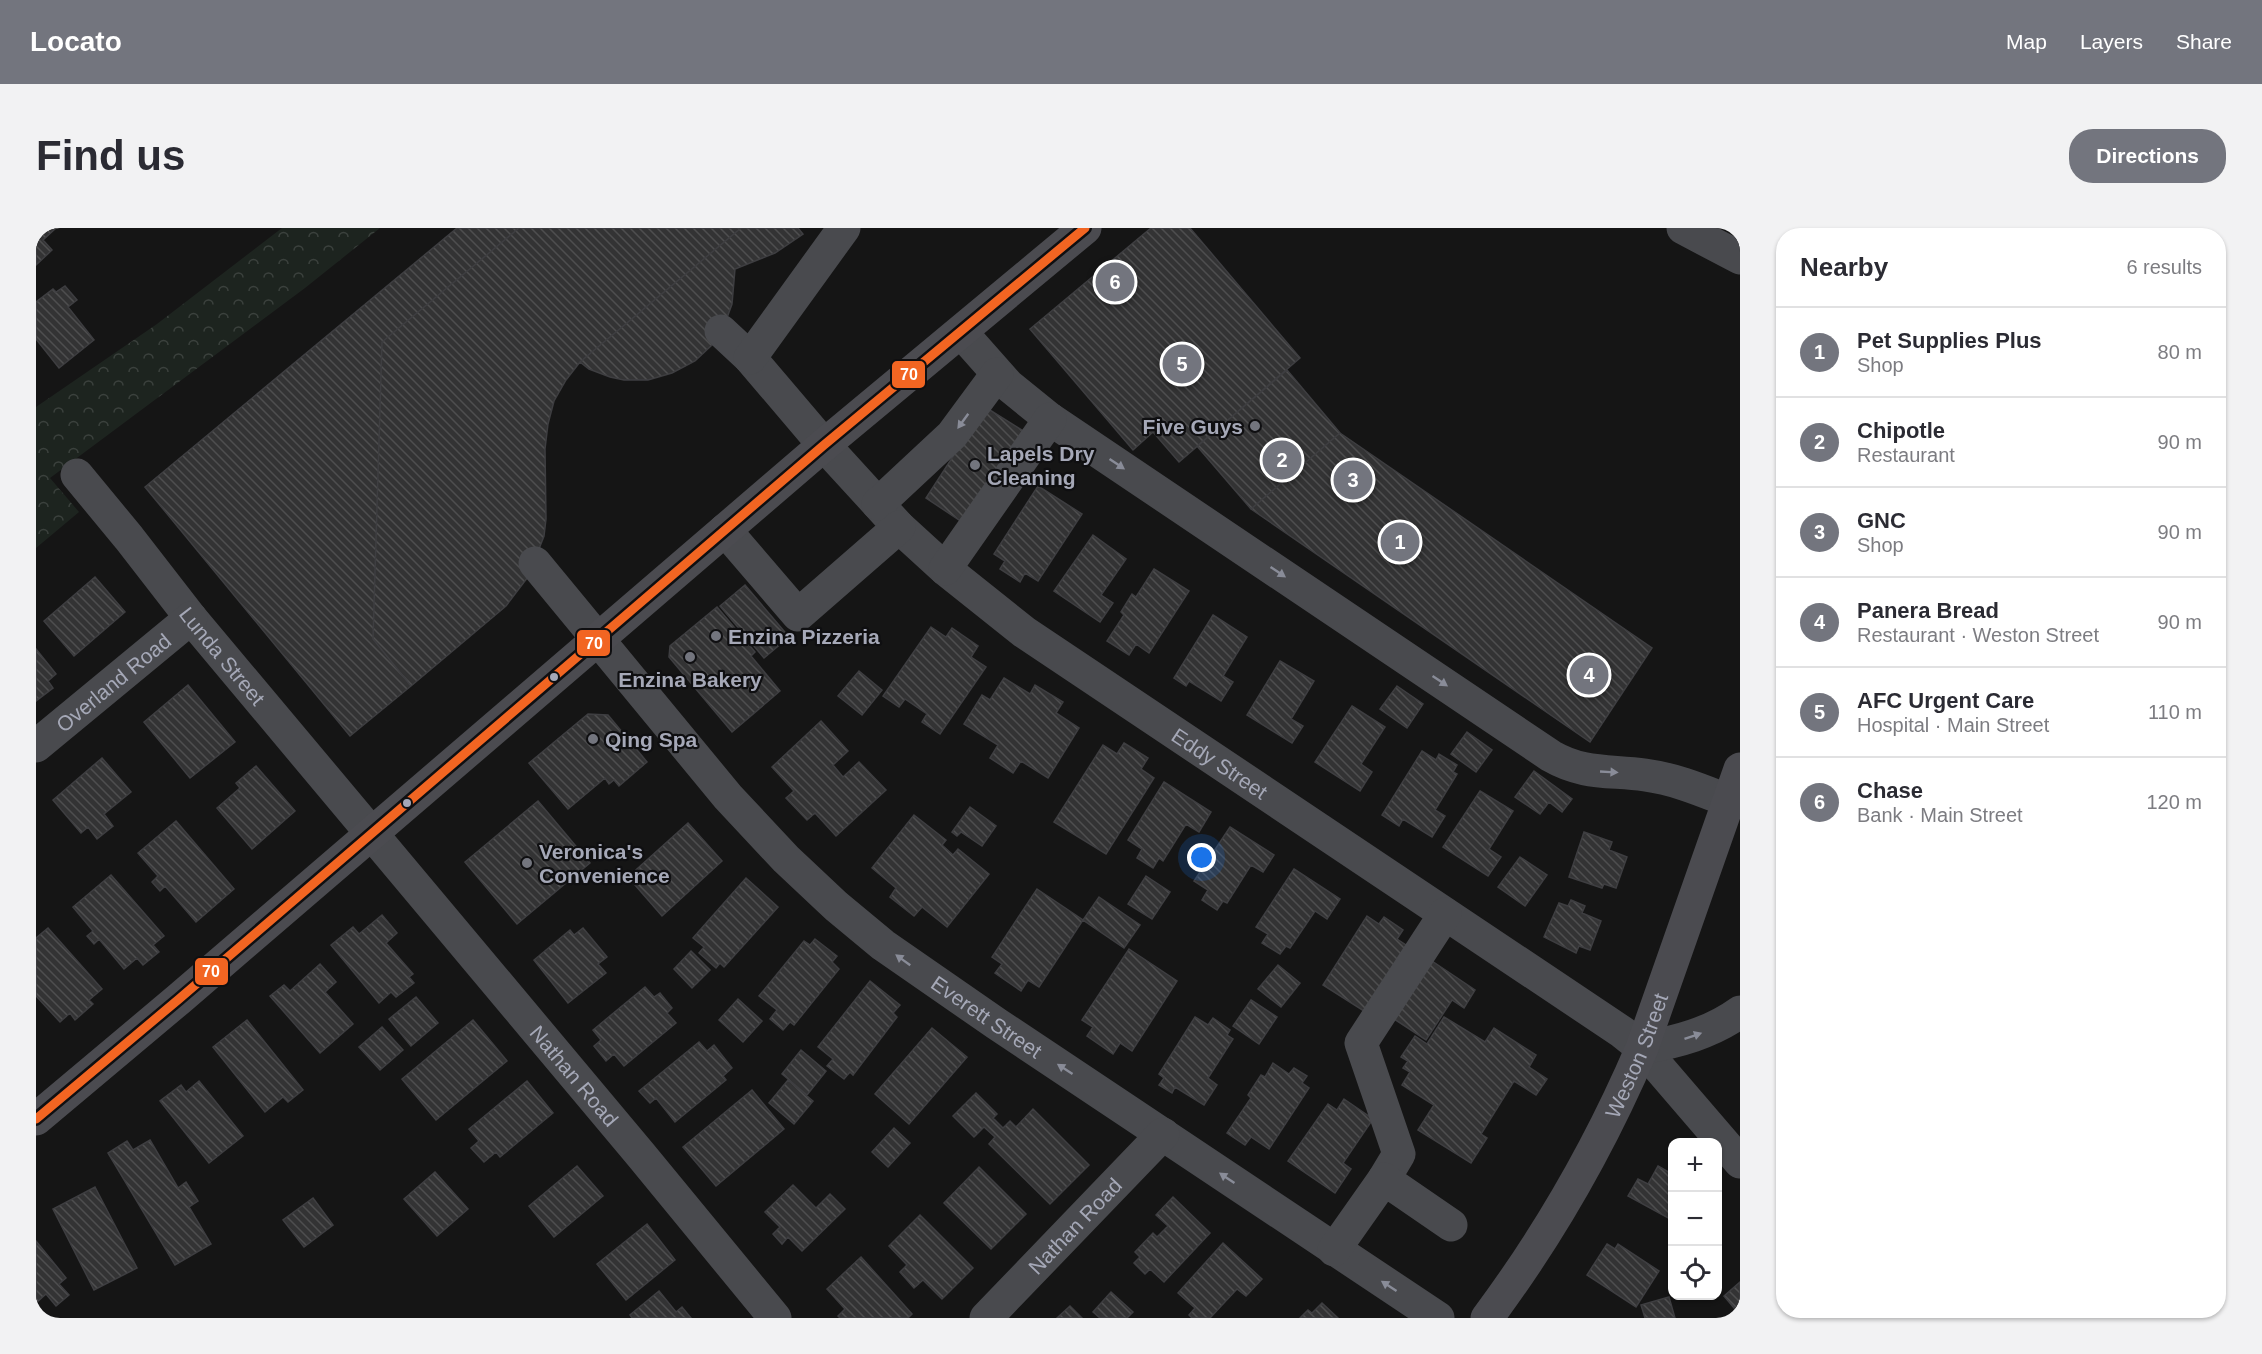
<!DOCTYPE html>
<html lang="en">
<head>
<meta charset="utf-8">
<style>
  body { margin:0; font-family:Helvetica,sans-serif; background:#f2f2f3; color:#2b2b33 }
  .controls { position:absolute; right:18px; bottom:18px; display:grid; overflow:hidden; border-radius:12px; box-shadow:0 2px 4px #0004 }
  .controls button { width:54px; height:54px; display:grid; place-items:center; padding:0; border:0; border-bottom:2px solid #e1e1e2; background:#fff; color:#2b2b33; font:30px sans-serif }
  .you { position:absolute; left:1166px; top:630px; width:21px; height:21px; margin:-15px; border:4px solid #fff; border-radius:50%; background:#1a73e8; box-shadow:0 0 0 9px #1a73e833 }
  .badge { display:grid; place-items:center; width:39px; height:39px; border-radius:50%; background:#73757e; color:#fff; font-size:20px; font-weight:700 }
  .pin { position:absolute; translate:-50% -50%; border:3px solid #fff; box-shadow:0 2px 6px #0006 }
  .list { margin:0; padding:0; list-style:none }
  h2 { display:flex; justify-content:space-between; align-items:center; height:78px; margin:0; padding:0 24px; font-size:26px }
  h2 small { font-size:20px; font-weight:400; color:#7c7c81 }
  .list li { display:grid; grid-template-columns:39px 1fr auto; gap:18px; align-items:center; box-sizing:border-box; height:90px; padding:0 24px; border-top:2px solid #e1e1e2 }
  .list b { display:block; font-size:22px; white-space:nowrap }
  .list p { margin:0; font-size:20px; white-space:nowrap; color:#7c7c81 }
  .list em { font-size:20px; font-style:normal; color:#7c7c81 }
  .icon { flex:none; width:33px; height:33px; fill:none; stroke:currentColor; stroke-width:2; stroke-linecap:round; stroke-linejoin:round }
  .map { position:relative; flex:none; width:1704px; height:1090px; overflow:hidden; border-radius:24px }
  header { display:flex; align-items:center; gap:36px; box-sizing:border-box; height:84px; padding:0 30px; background:#73757e; color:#fff }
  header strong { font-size:28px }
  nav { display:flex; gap:33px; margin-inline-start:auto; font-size:21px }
  .intro { display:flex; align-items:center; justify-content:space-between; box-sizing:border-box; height:144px; padding:0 36px }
  h1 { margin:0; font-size:42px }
  .button { padding:15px 27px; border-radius:24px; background:#73757e; color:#fff; font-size:21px; font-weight:700 }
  main { display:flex; gap:36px; padding:0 36px }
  aside { flex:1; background:#fff; border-radius:24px; box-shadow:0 2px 4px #0004 }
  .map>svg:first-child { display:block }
  .park { fill:url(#park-crowns) }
  .building { fill:url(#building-back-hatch); stroke:#3e3e41; stroke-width:1.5 }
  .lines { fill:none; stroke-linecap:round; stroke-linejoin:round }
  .minor { stroke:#494a4e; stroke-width:33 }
  .major { stroke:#4b4b50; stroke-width:33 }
  .bus-1-casing { stroke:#0f0f11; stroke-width:14 }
  .bus-1 { stroke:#f26522; stroke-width:9 }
  .oneway { fill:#898c98 }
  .poi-dot { fill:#73757e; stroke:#0f0f11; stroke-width:2 }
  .bus-dot { fill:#a5a8b7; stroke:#0f0f11; stroke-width:2 }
  .labels { text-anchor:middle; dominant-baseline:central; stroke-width:4.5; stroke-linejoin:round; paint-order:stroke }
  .poi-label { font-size:21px; font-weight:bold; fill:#a5a8b7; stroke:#0f0f11; text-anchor:start }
  .street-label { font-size:21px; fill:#a5a8b7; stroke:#0f0f11 }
  .line-badge { stroke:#0f0f11; stroke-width:2 }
  .badge-label { font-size:16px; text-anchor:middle; font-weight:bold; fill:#fff }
</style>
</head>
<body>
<header>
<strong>Locato</strong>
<nav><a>Map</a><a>Layers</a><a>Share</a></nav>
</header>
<div class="intro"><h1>Find us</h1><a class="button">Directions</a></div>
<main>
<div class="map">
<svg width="1704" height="1090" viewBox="0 0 1704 1090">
  <defs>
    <pattern id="park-crowns" width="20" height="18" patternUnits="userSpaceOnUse" patternTransform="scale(1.5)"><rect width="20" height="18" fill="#1d241f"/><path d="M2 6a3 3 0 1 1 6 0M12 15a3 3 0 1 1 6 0" fill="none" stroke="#3b413d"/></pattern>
    <pattern id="building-back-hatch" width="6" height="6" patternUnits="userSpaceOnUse" patternTransform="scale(1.5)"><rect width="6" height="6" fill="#333334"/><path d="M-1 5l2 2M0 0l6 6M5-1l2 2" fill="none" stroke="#4e4e4f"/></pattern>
  </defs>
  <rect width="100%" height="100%" fill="#151515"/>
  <path class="park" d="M 246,0 L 344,0 L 269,60 L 14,250 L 43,284 L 0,320 L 0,179 L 121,96 Z"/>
  <path class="building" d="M 0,0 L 20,0 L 7,12 L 16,22 L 0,37 Z
    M 421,0 L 483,0 L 346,114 L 337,411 L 375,458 L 314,508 L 109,259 Z
    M 483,0 L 705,0 L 544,134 L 530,152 L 518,173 L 512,196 L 509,221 L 510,291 L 508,308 L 492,349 L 470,378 L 375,458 L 337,411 L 346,114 Z
    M 705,0 L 762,0 L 767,6 L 739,25 L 699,41 L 696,76 L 688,98 L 677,116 L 659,133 L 636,145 L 612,152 L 588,152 L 574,149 L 553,141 L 544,134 Z
    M 1115,0 L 1154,0 L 1264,130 L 1143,234 L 1117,204 L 1097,222 L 994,101 Z
    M 29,58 L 41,72 L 32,79 L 58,112 L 23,140 L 0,111 L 0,74 L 17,61 L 20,64 Z
    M 1251,142 L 1304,205 L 1215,281 L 1161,218 Z
    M 949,179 L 989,204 L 929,296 L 890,270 Z
    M 1304,205 L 1616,420 L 1554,514 L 1215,281 Z
    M 1002,258 L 1046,286 L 1002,353 L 989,345 L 984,354 L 964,341 L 969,333 L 958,326 Z
    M 1057,307 L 1090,331 L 1065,367 L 1077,375 L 1064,394 L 1018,363 Z
    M 1118,341 L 1153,363 L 1113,425 L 1100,416 L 1093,427 L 1071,413 L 1088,387 L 1085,384 L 1096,366 L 1100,369 Z
    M 59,349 L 89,384 L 38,428 L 8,393 Z
    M 709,357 L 753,409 L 728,430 L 684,378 Z
    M 681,379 L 719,424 L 715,428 L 744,463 L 696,504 L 633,429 L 634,418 Z
    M 1177,387 L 1211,409 L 1187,448 L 1197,454 L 1185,473 L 1153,453 L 1150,458 L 1138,450 Z
    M 895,399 L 910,409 L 916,400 L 942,418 L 935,429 L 950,439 L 904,506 L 886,494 L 891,486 L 869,471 L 863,479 L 847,468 Z
    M 0,421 L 20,446 L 12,453 L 17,460 L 0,473 Z
    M 1244,433 L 1278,453 L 1255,491 L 1267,498 L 1256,515 L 1211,487 Z
    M 823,443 L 846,462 L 826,487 L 802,468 Z
    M 968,450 L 994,466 L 999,457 L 1027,474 L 1020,485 L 1043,500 L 1012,550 L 985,533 L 977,545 L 954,530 L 962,517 L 928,496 L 946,467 L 954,472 Z
    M 152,457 L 199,514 L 154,550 L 108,494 Z
    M 1361,458 L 1387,476 L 1371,500 L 1344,481 Z
    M 1316,478 L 1349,499 L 1325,536 L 1336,544 L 1324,563 L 1279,534 Z
    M 552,486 L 572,487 L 611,534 L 583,558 L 578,552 L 573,556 L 569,550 L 532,581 L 493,535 Z
    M 785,493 L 812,523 L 797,537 L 807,549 L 823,534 L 850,562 L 800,608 L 779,585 L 771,592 L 750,570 L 758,563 L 736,539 Z
    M 1431,504 L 1456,522 L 1440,544 L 1415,526 Z
    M 1088,515 L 1112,530 L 1105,541 L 1118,550 L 1070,626 L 1018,594 L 1067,517 L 1081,526 Z
    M 1386,523 L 1400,532 L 1403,526 L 1421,537 L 1417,544 L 1421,546 L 1399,582 L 1409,588 L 1396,609 L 1367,591 L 1363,598 L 1346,587 Z
    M 66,530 L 95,564 L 68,586 L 77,598 L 61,611 L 52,599 L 45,605 L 17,572 Z
    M 220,538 L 259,583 L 216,621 L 181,580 L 204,560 L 200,555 Z
    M 1498,543 L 1536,571 L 1526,584 L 1513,574 L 1504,586 L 1479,569 Z
    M 1128,554 L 1175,584 L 1163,604 L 1150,596 L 1127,633 L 1123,630 L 1117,640 L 1101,630 L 1106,621 L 1092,612 Z
    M 1444,563 L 1477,583 L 1453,621 L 1465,629 L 1452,648 L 1407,619 Z
    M 502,573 L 554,635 L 481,696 L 429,634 Z
    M 934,579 L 960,598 L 946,618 L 925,604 L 921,608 L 916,604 Z
    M 878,587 L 910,612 L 906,617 L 917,627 L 922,621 L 953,646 L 911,699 L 886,679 L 878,688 L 854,669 L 860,660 L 836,640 Z
    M 140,593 L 198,661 L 160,694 L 129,658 L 124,663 L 116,654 L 122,648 L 102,625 Z
    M 652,595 L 686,633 L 626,688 L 592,649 Z
    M 1194,599 L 1238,627 L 1227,644 L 1215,637 L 1191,675 L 1187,673 L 1181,682 L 1166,672 L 1172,662 L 1158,653 Z
    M 1548,604 L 1576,614 L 1573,622 L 1591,629 L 1580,660 L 1568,656 L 1566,660 L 1533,649 Z
    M 1484,629 L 1511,647 L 1489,678 L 1462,659 Z
    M 1258,641 L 1304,671 L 1291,691 L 1279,683 L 1254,720 L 1250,718 L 1244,726 L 1226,715 L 1232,706 L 1220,699 Z
    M 75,647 L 128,708 L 117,717 L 123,724 L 107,737 L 101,730 L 88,741 L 63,711 L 58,716 L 51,708 L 57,703 L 37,679 Z
    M 1110,648 L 1134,664 L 1116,691 L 1092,676 Z
    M 710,650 L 742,679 L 688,739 L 684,735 L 680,740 L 663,725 L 668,719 L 657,710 Z
    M 1001,661 L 1047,692 L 1003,759 L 992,752 L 985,763 L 959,745 L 966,736 L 956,729 Z
    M 1063,669 L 1104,697 L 1088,720 L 1047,692 Z
    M 1535,672 L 1549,678 L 1546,685 L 1565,693 L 1554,722 L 1543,718 L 1540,725 L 1508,709 L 1523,675 L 1532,678 Z
    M 346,687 L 361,705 L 350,715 L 377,746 L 373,749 L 378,755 L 360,769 L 355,764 L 343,775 L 295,717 L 317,699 L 323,706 Z
    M 1331,688 L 1343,696 L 1348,689 L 1367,702 L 1361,711 L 1373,719 L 1331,785 L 1287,757 Z
    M 12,700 L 66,761 L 53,772 L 57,776 L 39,792 L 34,785 L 24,794 L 0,768 L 0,710 Z
    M 547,700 L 571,729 L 562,736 L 570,745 L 532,775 L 498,732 L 534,702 L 538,707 Z
    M 779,711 L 801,728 L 796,734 L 803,741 L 758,797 L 754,794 L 747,802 L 734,791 L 741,782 L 723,768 L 768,713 L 774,717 Z
    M 1093,721 L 1141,753 L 1096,823 L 1084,815 L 1077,826 L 1051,808 L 1057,799 L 1046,792 Z
    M 655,723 L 674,742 L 656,760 L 638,741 Z
    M 1393,731 L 1439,762 L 1428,780 L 1416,772 L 1390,812 L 1355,789 Z
    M 284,736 L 300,754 L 289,764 L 317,796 L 284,825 L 234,768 L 248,757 L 254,763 Z
    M 1242,737 L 1264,755 L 1245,779 L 1222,761 Z
    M 834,753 L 864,777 L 857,785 L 861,789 L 817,847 L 814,844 L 808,851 L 791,838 L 797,831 L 782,819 Z
    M 609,759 L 618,769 L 624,765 L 636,780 L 631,785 L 640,795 L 588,838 L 578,826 L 570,833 L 558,818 L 565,812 L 557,802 Z
    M 380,769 L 402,795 L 375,818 L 353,791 Z
    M 702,771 L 726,793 L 707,814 L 683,792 Z
    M 1215,772 L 1241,789 L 1223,816 L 1197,798 Z
    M 1159,789 L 1172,797 L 1177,790 L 1194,802 L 1191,807 L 1197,811 L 1172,850 L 1181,857 L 1168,877 L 1139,859 L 1136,865 L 1123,857 L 1128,850 L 1123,846 Z
    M 1408,789 L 1449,814 L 1458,800 L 1500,827 L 1493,839 L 1511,851 L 1500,867 L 1478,853 L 1445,906 L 1451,910 L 1435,935 L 1382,902 L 1398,877 L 1366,857 L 1374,844 L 1367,840 L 1372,833 L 1365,829 L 1379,808 L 1391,816 Z
    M 211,792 L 267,862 L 252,874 L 247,869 L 229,884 L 177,819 Z
    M 437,792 L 471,833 L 400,892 L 366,851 Z
    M 346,799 L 367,822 L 344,842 L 323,819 Z
    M 896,800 L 931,829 L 873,896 L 839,866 Z
    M 663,814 L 671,823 L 678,817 L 696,840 L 687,848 L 690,852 L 639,894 L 620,870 L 614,875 L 603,863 Z
    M 765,822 L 790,843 L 771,867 L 746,846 Z
    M 1237,835 L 1253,846 L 1258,840 L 1271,848 L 1266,855 L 1273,860 L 1233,921 L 1215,909 L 1209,917 L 1191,905 L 1215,870 L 1212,867 L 1225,847 L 1229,849 Z
    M 752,852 L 777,873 L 758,896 L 733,875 Z
    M 163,853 L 207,908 L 173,935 L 124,873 L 145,857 L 150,864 Z
    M 491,853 L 517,885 L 464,929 L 460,924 L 448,934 L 435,920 L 443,913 L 433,901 Z
    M 716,862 L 748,901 L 680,958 L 647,919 Z
    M 940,865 L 961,886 L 957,890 L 967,900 L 974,893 L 980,899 L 997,881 L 1053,937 L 1014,976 L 953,916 L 959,909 L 948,899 L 938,909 L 917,888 Z
    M 1308,871 L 1337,891 L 1307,935 L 1315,941 L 1299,965 L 1252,933 L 1292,876 L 1301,882 Z
    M 858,900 L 874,915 L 852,939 L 836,924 Z
    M 114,912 L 142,960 L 150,954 L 162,973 L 153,979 L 175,1016 L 139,1037 L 72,925 L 91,913 L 97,922 Z
    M 541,938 L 567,968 L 518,1009 L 493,978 Z
    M 1622,938 L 1636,946 L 1636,992 L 1592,968 L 1602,951 L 1612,956 Z
    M 943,939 L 990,986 L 955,1021 L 908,975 Z
    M 399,944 L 432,981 L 401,1008 L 368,971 Z
    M 757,957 L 780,980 L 794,966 L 809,981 L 766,1023 L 752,1009 L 746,1016 L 737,1006 L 744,999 L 729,984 Z
    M 59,959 L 101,1040 L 58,1062 L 17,981 Z
    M 1137,969 L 1174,1005 L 1128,1054 L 1114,1041 L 1109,1046 L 1098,1035 L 1104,1029 L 1099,1024 L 1117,1005 L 1121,1009 L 1132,998 L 1120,987 Z
    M 277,970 L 297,997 L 268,1019 L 247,992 Z
    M 884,987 L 937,1040 L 906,1071 L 887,1052 L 878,1060 L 864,1044 L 871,1037 L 853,1018 Z
    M 611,996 L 639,1032 L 590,1072 L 561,1036 Z
    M 0,1013 L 30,1050 L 23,1056 L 33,1067 L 20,1078 L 10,1066 L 0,1075 Z
    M 1187,1015 L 1226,1051 L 1210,1068 L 1201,1061 L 1174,1090 L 1156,1090 L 1153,1087 L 1159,1080 L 1142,1065 Z
    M 1571,1016 L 1579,1021 L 1582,1016 L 1623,1043 L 1600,1079 L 1551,1047 Z
    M 825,1029 L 876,1086 L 872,1090 L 804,1090 L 802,1088 L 809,1081 L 791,1061 Z
    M 1704,1054 L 1704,1087 L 1688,1068 Z
    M 623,1063 L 640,1084 L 646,1079 L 655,1090 L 596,1090 L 594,1087 Z
    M 1075,1064 L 1097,1084 L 1091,1090 L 1064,1090 L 1057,1084 Z
    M 1633,1069 L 1639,1090 L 1609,1090 L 1605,1077 Z
    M 1286,1075 L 1302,1090 L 1264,1090 L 1272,1082 L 1276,1085 Z
    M 1034,1078 L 1046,1090 L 1021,1090 Z"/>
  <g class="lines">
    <g class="minor">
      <path d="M 1647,0 L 1704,30"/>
      <path id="s1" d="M 685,103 L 714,130 L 788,217 L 863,299 L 909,341 L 988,404 L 1586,804 L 1606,820 L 1704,934"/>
      <path d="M 925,104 L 972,157 L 1014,191 L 1515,528 C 1548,547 1574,542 1609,547 C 1639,551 1665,562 1693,573"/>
      <path d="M 714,130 L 808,0"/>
      <path id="s2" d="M 41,247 L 93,310 L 155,390 L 605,927 L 739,1090"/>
      <path d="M 842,276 L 916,207 L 961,146"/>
      <path d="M 689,302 L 762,387 L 863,299"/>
      <path id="s3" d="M 499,335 L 692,569 L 750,631 L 800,678 L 847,717 L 961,796 L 1402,1090"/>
      <path d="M 909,341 L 1014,191"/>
      <path id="s4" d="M 0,518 L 155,390"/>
      <path d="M 1606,820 C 1641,814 1675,805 1704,784"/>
      <path d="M 1348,951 L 1363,926 L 1325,815 L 1409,686"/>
      <path d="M 1298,1022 L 1348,951 L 1415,997"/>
      <path id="s5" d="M 950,1090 L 1127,906"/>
    </g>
    <g class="major">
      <path d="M 0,891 L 143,771 L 788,217 L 1049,0"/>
      <path id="s6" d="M 1451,1090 C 1513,1007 1565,916 1606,820 L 1704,541"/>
    </g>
    <defs>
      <path id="bus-1" d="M 0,891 L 143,771 L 788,217 L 1049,0"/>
    </defs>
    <use href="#bus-1" class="bus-1-casing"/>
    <use href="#bus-1" class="bus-1"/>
  </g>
  <defs><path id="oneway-solid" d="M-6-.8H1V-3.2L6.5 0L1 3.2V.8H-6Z" transform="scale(1.5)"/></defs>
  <g class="oneway">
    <use href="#oneway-solid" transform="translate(927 193) rotate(126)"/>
    <use href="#oneway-solid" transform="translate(1081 236) rotate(34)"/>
    <use href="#oneway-solid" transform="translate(1242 344) rotate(34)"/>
    <use href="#oneway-solid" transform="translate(1404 453) rotate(34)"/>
    <use href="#oneway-solid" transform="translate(1573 544) rotate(3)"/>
    <use href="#oneway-solid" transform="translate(867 732) rotate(-144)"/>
    <use href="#oneway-solid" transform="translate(1657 808) rotate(-19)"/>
    <use href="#oneway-solid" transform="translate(1029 841) rotate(-147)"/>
    <use href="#oneway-solid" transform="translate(1191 950) rotate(-146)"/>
    <use href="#oneway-solid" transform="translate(1353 1058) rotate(-147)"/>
  </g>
  <g class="poi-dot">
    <circle cx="1219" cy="198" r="6"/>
    <circle cx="939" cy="237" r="6"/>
    <circle cx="680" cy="408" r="6"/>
    <circle cx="654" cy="429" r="6"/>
    <circle cx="557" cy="511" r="6"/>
    <circle cx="491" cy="635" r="6"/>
  </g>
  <g class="bus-dot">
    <circle cx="518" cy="449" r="5"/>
    <circle cx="371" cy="575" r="5"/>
  </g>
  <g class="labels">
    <g class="poi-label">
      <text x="1207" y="198" text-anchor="end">Five Guys</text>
      <text x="951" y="225">Lapels Dry<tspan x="951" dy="24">Cleaning</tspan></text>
      <text x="692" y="408">Enzina Pizzeria</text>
      <text x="654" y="451" text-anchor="middle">Enzina Bakery</text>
      <text x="569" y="511">Qing Spa</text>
      <text x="503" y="623">Veronica's<tspan x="503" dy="24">Convenience</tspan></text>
    </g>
    <g class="street-label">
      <text stroke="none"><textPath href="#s2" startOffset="232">Lunda Street</textPath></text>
      <text stroke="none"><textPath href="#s4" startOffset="100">Overland Road</textPath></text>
      <text stroke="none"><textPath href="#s1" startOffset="664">Eddy Street</textPath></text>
      <text stroke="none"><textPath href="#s3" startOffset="644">Everett Street</textPath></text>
      <text stroke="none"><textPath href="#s6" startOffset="303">Weston Street</textPath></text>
      <text stroke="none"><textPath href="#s2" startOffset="780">Nathan Road</textPath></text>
      <text stroke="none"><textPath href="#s5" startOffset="128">Nathan Road</textPath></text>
    </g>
  </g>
  <g class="line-badge">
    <rect x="855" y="132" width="35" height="29" rx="6" fill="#f26522"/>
    <rect x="540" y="401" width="35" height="28" rx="6" fill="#f26522"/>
    <rect x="158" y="729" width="35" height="29" rx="6" fill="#f26522"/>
  </g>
  <g class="badge-label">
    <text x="873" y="152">70</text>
    <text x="558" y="421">70</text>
    <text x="175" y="749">70</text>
  </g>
</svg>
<div class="controls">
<button>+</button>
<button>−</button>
<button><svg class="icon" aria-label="locate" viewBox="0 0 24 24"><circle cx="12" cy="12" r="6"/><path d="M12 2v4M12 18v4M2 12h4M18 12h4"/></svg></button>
</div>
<div class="you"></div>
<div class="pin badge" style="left:1364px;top:314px">1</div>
<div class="pin badge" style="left:1246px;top:232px">2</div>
<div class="pin badge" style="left:1317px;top:252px">3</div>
<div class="pin badge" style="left:1553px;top:447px">4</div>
<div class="pin badge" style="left:1146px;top:136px">5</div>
<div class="pin badge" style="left:1079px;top:54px">6</div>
</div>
<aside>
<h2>Nearby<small>6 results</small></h2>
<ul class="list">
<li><span class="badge">1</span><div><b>Pet Supplies Plus</b><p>Shop</p></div><em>80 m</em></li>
<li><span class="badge">2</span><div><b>Chipotle</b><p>Restaurant</p></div><em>90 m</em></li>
<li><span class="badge">3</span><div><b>GNC</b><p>Shop</p></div><em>90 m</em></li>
<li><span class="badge">4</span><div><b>Panera Bread</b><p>Restaurant · Weston Street</p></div><em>90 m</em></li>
<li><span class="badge">5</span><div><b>AFC Urgent Care</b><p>Hospital · Main Street</p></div><em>110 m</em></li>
<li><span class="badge">6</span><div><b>Chase</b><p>Bank · Main Street</p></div><em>120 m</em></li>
</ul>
</aside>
</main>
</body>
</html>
